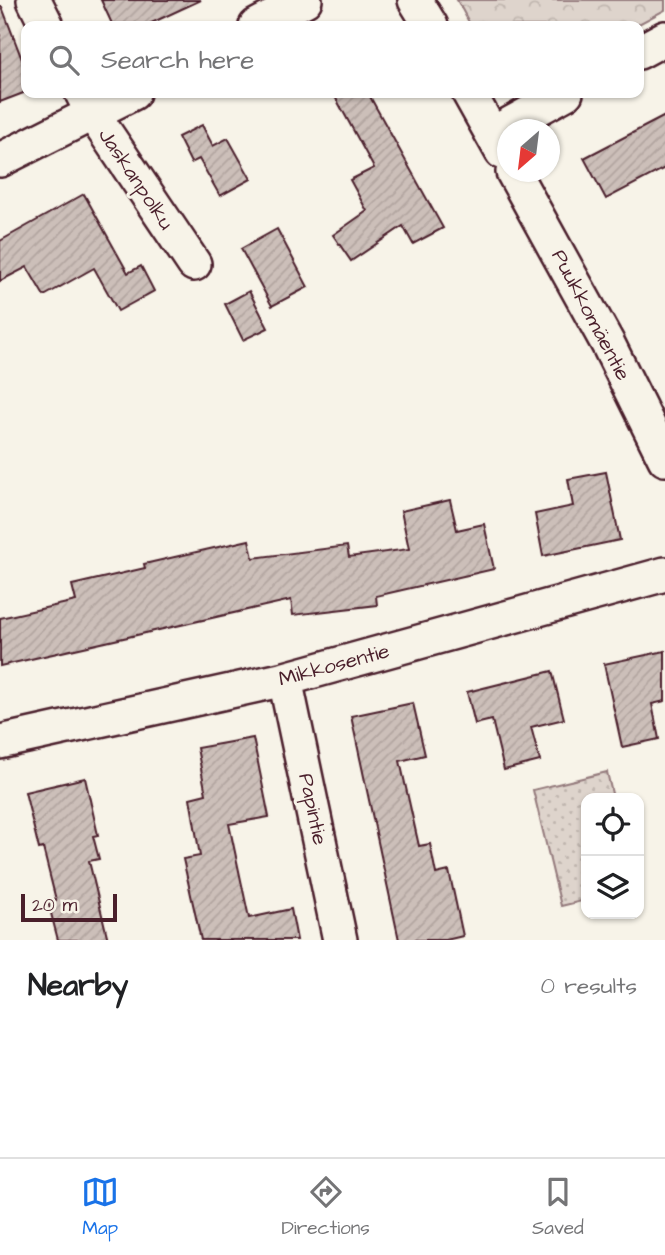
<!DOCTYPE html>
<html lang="en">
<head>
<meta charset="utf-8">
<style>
  body { margin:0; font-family:"Architects Daughter",sans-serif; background:#f6f6f6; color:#202124 }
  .controls { position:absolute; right:21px; bottom:21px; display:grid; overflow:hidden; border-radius:14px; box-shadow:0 2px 5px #0004 }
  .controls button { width:63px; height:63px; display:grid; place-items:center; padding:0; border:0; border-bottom:2px solid #e0e0e0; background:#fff; color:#202124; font:35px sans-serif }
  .compass { position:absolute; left:497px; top:119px; width:63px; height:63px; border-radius:50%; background:#fff; box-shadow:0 2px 5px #0004; rotate:208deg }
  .scale { position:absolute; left:21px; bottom:18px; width:96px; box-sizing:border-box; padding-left:7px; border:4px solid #4a1f2b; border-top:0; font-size:19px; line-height:24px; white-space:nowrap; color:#4a1f2b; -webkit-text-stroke:5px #f7f3e8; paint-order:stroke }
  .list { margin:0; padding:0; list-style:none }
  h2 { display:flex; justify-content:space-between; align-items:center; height:91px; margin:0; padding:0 28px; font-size:30px }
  h2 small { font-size:23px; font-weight:400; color:#757577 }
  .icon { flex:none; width:38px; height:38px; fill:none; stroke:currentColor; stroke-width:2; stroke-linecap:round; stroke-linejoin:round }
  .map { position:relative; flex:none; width:665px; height:940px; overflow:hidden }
  .search { position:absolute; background:#fff; box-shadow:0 2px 5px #0004; left:21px; right:21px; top:21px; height:77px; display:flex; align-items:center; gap:18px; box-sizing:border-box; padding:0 24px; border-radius:14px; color:#757577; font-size:26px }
  .sheet { height:217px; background:#fff }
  nav { display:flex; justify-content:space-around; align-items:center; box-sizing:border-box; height:98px; border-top:2px solid #e0e0e0; background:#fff; font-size:19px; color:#757577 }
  nav a { display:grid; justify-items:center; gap:4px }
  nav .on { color:#1a73e8 }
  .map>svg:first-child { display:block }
  .forest { fill:url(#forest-crowns); stroke:#947a7c; stroke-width:2 }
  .park { fill:url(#park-dots); stroke:#947a7c; stroke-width:2 }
  .building { fill:url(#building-hatch); stroke:#4a1f2b; stroke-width:2 }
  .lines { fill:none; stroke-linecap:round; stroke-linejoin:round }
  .minor-casing { stroke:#4a1f2b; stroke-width:38 }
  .minor { stroke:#f7f3e8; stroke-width:33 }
  .labels { text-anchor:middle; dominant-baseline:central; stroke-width:6; stroke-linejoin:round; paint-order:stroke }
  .street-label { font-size:21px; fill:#4a1f2b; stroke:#f7f3e8 }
</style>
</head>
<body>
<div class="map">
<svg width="665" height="940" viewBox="0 0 665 940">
  <defs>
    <pattern id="forest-crowns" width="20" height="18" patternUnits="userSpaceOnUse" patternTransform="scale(1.75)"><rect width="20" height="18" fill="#ded4cc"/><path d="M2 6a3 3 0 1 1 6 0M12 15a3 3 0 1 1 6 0" fill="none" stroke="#c0b6af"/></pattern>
    <pattern id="park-dots" width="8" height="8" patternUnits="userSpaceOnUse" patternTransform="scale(1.75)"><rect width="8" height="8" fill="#ded4cc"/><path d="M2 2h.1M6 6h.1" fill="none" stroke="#c0b6af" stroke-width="1.8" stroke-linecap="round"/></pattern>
    <pattern id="building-hatch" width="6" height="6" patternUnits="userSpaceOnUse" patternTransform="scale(1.75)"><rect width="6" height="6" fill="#ccbfb9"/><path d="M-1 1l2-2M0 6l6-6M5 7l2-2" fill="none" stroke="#b1a49f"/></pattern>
  </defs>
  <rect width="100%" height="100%" fill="#f7f3e8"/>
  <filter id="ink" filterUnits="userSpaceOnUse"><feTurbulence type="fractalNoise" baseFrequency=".0143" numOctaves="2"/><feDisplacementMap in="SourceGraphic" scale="14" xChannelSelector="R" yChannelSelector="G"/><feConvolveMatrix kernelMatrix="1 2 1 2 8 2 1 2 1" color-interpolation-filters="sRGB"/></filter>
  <g filter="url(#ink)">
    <path class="forest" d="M 457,0 L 665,0 L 665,10 L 635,26 L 471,26 Z"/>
    <path class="park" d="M 607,772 L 613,798 L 586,798 L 586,900 L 561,906 L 533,790 Z"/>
    <path class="building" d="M 101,0 L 201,0 L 145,26 L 113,26 Z
      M 0,7 L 2,7 L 26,70 L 26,92 L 0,102 Z
      M 333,93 L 368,93 L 443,228 L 413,244 L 403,226 L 351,261 L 333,235 L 367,211 L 350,180 L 374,168 Z
      M 665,116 L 665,168 L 606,199 L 584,158 Z
      M 202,125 L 213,146 L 228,138 L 251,179 L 220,196 L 199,159 L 191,163 L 178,137 Z
      M 84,194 L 128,273 L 141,266 L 154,291 L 118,311 L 94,268 L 44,296 L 27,267 L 0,281 L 0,241 Z
      M 277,229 L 308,287 L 272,306 L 241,249 Z
      M 249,291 L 268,328 L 243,340 L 225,304 Z
      M 606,472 L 620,540 L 543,556 L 535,514 L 573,506 L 568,479 Z
      M 450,500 L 457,530 L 484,524 L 494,569 L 376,596 L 377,605 L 293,615 L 291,600 L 0,666 L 0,618 L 76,601 L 72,585 L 145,568 L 144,564 L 249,540 L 253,558 L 347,546 L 349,557 L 409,549 L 401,511 Z
      M 665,651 L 665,701 L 652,704 L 659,739 L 622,747 L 604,664 Z
      M 552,671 L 564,719 L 531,727 L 540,761 L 504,770 L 492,720 L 475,724 L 467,692 Z
      M 413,703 L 425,755 L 400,761 L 419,846 L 430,844 L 436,874 L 449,871 L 463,936 L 446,940 L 399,940 L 351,716 Z
      M 253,738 L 269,817 L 229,824 L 249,918 L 291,909 L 297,940 L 201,940 L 183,859 L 200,856 L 190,798 L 206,794 L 197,748 Z
      M 85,778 L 98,835 L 93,836 L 99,859 L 89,861 L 108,940 L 58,940 L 48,902 L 56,900 L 43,848 L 39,849 L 25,792 Z"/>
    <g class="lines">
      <defs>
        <path id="minor" d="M 34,0 L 47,26
          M 415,0 L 431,26
          M 256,26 L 305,0
          M 639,52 L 665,38
          M 82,93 L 93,114 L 194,264
          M 469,93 L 502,152
          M 492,134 L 566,93
          M 0,160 L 133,93
          M 513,172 L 608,344 L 665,459
          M 285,679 L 340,940
          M 0,742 L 285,679 L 665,574"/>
      </defs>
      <use href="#minor" class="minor-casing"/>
      <use href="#minor" class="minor"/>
    </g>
  </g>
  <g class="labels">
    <g class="street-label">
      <text transform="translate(136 179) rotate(56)">Jaskanpolku</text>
      <text transform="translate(591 315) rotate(62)">Puukkomäentie</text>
      <text transform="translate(334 665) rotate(-15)">Mikkosentie</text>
      <text transform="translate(313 809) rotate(78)">Papintie</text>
    </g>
  </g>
</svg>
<div class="controls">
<button><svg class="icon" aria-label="locate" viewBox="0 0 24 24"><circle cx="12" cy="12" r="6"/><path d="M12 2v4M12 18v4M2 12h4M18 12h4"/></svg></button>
<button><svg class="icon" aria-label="layers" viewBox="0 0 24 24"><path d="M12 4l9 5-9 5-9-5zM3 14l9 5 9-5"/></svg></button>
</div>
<svg class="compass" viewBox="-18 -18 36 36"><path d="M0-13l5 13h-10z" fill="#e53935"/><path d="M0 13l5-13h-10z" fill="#757577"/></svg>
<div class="scale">20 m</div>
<div class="search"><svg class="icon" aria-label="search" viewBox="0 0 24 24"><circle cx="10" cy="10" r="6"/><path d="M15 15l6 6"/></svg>Search here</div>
</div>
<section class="sheet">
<h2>Nearby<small>0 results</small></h2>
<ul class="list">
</ul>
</section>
<nav>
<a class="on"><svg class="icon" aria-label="map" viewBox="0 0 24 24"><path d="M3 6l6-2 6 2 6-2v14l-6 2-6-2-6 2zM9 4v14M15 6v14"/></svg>Map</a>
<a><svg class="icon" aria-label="directions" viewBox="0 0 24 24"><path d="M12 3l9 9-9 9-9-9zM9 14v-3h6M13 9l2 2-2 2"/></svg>Directions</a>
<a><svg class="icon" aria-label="saved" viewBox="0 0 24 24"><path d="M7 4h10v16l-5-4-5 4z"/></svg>Saved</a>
</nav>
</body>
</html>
